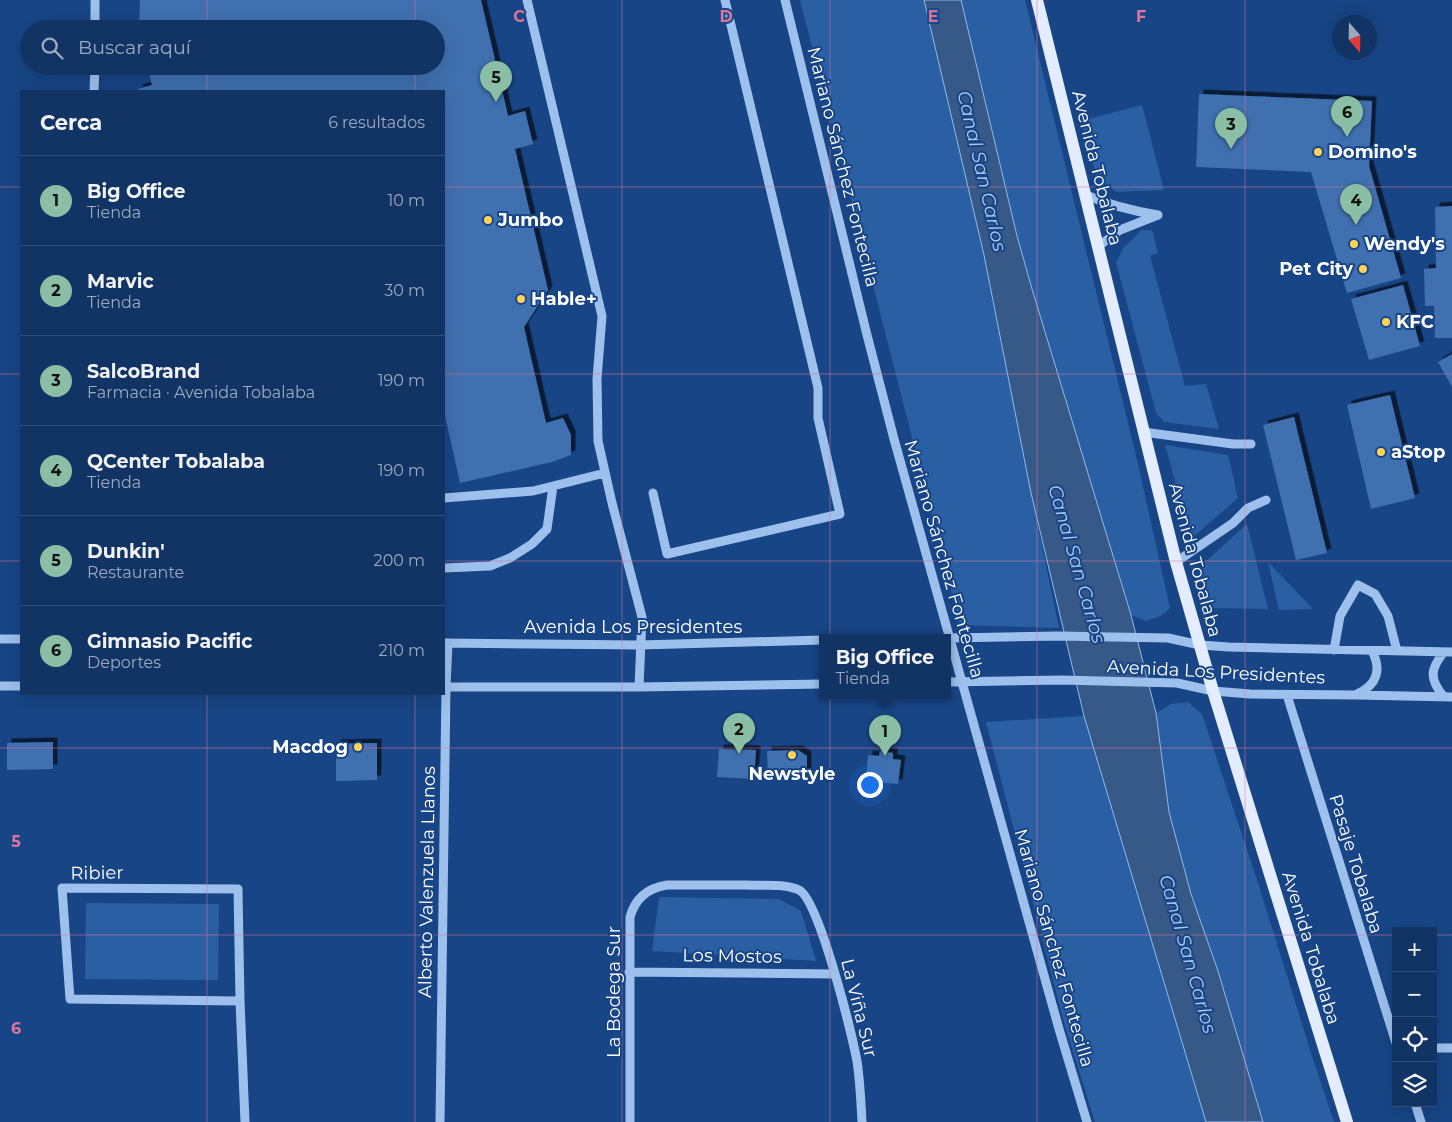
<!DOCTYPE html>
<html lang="es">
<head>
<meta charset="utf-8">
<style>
  body { margin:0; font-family:Montserrat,sans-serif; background:#1f3f6d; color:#f1f3f6 }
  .controls { position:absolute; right:15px; bottom:15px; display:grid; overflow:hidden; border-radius:0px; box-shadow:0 5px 20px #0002 }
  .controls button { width:45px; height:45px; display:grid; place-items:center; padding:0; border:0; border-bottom:1px solid #314f78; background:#123464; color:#f1f3f6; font:25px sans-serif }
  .compass { position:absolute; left:1332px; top:15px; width:45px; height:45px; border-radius:50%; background:#123464; box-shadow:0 5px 20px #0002; rotate:160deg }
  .you { position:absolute; left:869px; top:784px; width:18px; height:18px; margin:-12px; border:4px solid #fff; border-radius:50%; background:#1a73e8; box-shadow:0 0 0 8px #1a73e833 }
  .badge { display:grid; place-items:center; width:32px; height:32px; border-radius:50%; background:#8abfa5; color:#111; font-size:16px; font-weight:700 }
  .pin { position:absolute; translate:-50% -41px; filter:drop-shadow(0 1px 2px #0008) }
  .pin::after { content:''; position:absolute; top:26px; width:18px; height:15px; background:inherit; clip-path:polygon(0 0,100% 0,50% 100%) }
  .popup { position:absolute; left:819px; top:634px; width:132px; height:65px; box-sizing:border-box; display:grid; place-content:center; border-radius:0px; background:#123464; filter:drop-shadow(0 1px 4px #0005); font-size:16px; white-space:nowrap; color:#9caabf }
  .popup b { font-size:19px; color:#f1f3f6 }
  .popup::after { content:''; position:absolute; left:50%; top:100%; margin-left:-10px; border:10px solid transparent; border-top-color:#123464 }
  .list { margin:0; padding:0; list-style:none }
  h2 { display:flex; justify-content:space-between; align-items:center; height:65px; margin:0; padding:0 20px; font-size:21px }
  h2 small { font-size:16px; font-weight:400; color:#9caabf }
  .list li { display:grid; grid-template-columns:32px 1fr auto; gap:15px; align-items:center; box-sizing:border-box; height:90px; padding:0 20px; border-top:1px solid #314f78 }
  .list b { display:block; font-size:19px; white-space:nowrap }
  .list p { margin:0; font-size:16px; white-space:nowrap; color:#9caabf }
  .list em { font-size:16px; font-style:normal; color:#9caabf }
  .icon { flex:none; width:28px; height:28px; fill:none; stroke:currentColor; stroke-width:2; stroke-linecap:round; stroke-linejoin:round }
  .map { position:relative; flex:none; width:1452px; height:1122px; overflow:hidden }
  .search { position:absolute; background:#123464; box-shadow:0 5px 20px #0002; left:20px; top:20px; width:425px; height:55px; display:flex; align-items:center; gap:12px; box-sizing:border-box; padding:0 18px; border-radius:28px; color:#9caabf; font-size:19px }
  .panel { position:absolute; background:#123464; box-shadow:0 5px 20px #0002; left:20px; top:90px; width:425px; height:605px; border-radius:0px }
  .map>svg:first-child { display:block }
  .green { fill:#2b5fa3 }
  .water { fill:#375988; stroke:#90baef }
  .building { fill:#4070af; filter:url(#shadow) }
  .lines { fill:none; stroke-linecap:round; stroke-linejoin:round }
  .minor { stroke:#9dc0ec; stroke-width:9 }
  .major { stroke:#e3edff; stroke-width:12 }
  .grid { fill:none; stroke:#da749d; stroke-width:1; stroke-opacity:0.55 }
  .poi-dot { fill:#ffd259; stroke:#184585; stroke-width:2 }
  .labels { text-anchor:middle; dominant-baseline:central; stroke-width:4; stroke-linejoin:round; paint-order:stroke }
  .poi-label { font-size:18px; font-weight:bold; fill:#fff; stroke:#184585; text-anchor:start }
  .street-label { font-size:18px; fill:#fff; stroke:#184585 }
  .water-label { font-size:19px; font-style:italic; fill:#a9caf4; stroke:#184585 }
  .grid-label { font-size:16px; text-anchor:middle; font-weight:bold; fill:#da749d; stroke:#184585; stroke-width:4; stroke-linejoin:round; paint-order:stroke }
</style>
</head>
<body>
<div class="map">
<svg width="1452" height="1122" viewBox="0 0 1452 1122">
  <defs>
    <filter id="shadow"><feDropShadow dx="4.5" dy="-4.5" stdDeviation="0" flood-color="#0009"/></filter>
  </defs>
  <rect width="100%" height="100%" fill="#184585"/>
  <path class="green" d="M 800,0 L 924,0 L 984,255 L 1031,493 L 1059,628 L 960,625 Z
    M 961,0 L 1025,0 L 1138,464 L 1170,608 L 1161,616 L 1146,621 L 1131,615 L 1032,289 L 1017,236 Z
    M 1142,105 L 1164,190 L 1117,192 L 1097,178 L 1081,121 Z
    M 1142,230 L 1152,230 L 1158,253 L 1150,256 L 1185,386 L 1206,384 L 1219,429 L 1164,422 L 1156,413 L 1116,262 L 1124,247 Z
    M 1165,445 L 1228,455 L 1238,498 L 1191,539 Z
    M 1247,524 L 1268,609 L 1210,608 L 1201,577 L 1204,563 Z
    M 1268,562 L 1313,609 L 1279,610 Z
    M 1188,702 L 1202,714 L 1259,886 L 1312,1056 L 1334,1122 L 1263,1122 L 1218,971 L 1191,894 L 1169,812 L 1156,713 L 1171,704 Z
    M 1084,716 L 1206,1122 L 1095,1122 L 1065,1026 L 986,722 Z
    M 659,897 L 779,899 L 801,911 L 816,961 L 652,951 Z
    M 86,903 L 219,904 L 218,980 L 85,979 Z"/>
  <path class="water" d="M 924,0 L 961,0 L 1017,236 L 1032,289 L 1131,615 L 1156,713 L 1169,812 L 1191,894 L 1218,971 L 1263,1122 L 1206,1122 L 1084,716 L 1031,493 L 984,255 Z"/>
  <path class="building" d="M 140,0 L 481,0 L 508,116 L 525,111 L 533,144 L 515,149 L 548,290 L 524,327 L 546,423 L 563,418 L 571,435 L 571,455 L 552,462 L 460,483 L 444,411 L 444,91 L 138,91 L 138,89 L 152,85 L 147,66 L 436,66 L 436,29 L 139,29 Z
    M 1199,94 L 1372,101 L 1369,166 L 1401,278 L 1347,293 L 1311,172 L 1196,167 Z
    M 1452,206 L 1452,338 L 1435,338 L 1434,306 L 1425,306 L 1424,269 L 1436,268 L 1435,207 Z
    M 1403,285 L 1420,346 L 1369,360 L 1351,299 Z
    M 1452,354 L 1452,387 L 1438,362 Z
    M 1390,395 L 1415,498 L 1371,509 L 1347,405 Z
    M 1294,417 L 1327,553 L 1296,560 L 1263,425 Z
    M 53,742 L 53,769 L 7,770 L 7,743 Z
    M 377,743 L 377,780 L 336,781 L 336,744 Z
    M 719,749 L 756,750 L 754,779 L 717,777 Z
    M 798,750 L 807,756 L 807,778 L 768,779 L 767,751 Z
    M 880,751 L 893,753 L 893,759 L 901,760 L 898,784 L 866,781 L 868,755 L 879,756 Z"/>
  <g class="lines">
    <path class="minor" d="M 527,0 L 602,316 L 597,379 L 598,441 L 612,503 L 642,617 L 639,687
      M 785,0 L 866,331 L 894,439 L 1059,1029 L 1087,1122
      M 95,29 L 95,0
      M 94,91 L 95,66
      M 1086,195 C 1109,205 1133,211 1158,215
      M 1099,246 L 1120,230 L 1158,215
      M 1143,432 L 1233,444 L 1251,444
      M 653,493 L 667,554 L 840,514 L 818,418 L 818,388 L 725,0
      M 444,498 L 533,491 L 605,473
      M 1176,562 L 1233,523 L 1248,508 L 1266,500
      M 444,568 L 490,566 L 510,558 L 532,544 L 547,529 L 553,486
      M 948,638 L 1058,636 L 1168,638 L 1200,645 L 1229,647 L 1452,652
      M 0,639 L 21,639
      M 444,643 L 641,645 L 822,640
      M 1334,650 L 1340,616 L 1358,585 L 1375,594 L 1388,616 L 1397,651
      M 948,682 L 1062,680 L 1177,683 L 1213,691 L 1250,694 L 1357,695 L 1452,697
      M 0,686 L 21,686
      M 444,687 L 639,687 L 822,684
      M 1357,694 C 1377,685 1382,670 1372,651
      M 1287,695 L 1396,1043
      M 1444,697 C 1429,679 1430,669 1444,652
      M 629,972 L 834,974
      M 240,1001 L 70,999 L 62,888 L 238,889 L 240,1001 L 245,1122
      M 1433,1048 L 1452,1048
      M 1415,1103 L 1421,1122
      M 440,1122 L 446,687 L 448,643
      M 630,1122 L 630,917 C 635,899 648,888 667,885 C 693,885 720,885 747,885 C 763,886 784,883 799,890 C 819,899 852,1035 857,1061 C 860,1081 861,1102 862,1122"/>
    <path class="major" d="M 1037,0 L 1176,562 L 1213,691 L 1347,1122"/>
  </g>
  <path class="grid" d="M 207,0 L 207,29M 415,0 L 415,29M 622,0 L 622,1122M 830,0 L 830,1122M 1037,0 L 1037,1122M 1245,0 L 1245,1122M 207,66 L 207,91M 415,66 L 415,91M 0,187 L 21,187M 444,187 L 1452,187M 0,374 L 21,374M 444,374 L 1452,374M 0,561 L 21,561M 444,561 L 1452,561M 207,694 L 207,1122M 415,694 L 415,1122M 0,748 L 1452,748M 0,935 L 1396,935M 1433,935 L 1452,935"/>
  <g class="poi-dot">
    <circle cx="1318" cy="152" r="5"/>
    <circle cx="488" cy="220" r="5"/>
    <circle cx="1354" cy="244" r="5"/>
    <circle cx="1363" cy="269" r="5"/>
    <circle cx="521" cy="299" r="5"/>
    <circle cx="1386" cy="322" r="5"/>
    <circle cx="1381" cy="452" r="5"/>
    <circle cx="358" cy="747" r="5"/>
    <circle cx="792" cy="755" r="5"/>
  </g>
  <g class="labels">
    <g class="poi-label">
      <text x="1328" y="152">Domino's</text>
      <text x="498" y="220">Jumbo</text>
      <text x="1364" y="244">Wendy's</text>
      <text x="1353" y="269" text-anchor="end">Pet City</text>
      <text x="531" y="299">Hable+</text>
      <text x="1396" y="322">KFC</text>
      <text x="1391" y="452">aStop</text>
      <text x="348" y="747" text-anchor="end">Macdog</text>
      <text x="792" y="774" text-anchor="middle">Newstyle</text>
    </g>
    <g class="street-label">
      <text transform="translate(843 167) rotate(76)">Mariano Sánchez Fontecilla</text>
      <text transform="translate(1097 168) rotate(76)">Avenida Tobalaba</text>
      <text transform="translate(944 559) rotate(74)">Mariano Sánchez Fontecilla</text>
      <text transform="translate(1195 560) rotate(75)">Avenida Tobalaba</text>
      <text x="633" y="627">Avenida Los Presidentes</text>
      <text transform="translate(1216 672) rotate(3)">Avenida Los Presidentes</text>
      <text transform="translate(1356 864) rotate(73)">Pasaje Tobalaba</text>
      <text transform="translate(97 873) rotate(-1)">Ribier</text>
      <text transform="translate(427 882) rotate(-89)">Alberto Valenzuela Llanos</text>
      <text transform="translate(1054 948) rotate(74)">Mariano Sánchez Fontecilla</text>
      <text transform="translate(1311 948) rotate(73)">Avenida Tobalaba</text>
      <text transform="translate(732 956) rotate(1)">Los Mostos</text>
      <text transform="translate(614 992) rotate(-90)">La Bodega Sur</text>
      <text transform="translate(859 1008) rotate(76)">La Viña Sur</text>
    </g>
    <g class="water-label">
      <text transform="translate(982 171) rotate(77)">Canal San Carlos</text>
      <text transform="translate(1077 564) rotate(74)">Canal San Carlos</text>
      <text transform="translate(1188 954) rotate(74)">Canal San Carlos</text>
    </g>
  </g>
  <g class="grid-label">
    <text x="519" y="22">C</text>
    <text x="726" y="22">D</text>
    <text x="933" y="22">E</text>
    <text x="1141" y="22">F</text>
    <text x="16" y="847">5</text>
    <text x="16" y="1034">6</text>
  </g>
</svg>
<div class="controls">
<button>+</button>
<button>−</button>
<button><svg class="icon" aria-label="locate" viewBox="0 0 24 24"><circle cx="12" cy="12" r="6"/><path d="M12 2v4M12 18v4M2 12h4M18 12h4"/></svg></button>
<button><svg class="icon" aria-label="layers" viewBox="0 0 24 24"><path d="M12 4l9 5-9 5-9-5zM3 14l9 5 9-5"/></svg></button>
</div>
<svg class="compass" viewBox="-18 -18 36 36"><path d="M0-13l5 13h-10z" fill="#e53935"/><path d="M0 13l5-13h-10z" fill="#9caabf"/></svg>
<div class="you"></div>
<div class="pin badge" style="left:885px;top:756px">1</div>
<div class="popup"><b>Big Office</b>Tienda</div>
<div class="pin badge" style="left:739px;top:754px">2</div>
<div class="pin badge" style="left:1231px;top:149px">3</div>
<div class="pin badge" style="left:1356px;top:225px">4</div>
<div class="pin badge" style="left:496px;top:102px">5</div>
<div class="pin badge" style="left:1347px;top:137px">6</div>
<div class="search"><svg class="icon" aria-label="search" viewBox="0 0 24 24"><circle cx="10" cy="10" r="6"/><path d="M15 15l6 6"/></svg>Buscar aquí</div>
<section class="panel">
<h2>Cerca<small>6 resultados</small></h2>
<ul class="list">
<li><span class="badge">1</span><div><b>Big Office</b><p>Tienda</p></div><em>10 m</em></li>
<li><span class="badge">2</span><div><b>Marvic</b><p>Tienda</p></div><em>30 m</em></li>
<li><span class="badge">3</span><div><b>SalcoBrand</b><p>Farmacia · Avenida Tobalaba</p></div><em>190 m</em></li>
<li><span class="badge">4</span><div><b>QCenter Tobalaba</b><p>Tienda</p></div><em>190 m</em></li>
<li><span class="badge">5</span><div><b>Dunkin'</b><p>Restaurante</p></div><em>200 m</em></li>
<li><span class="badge">6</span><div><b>Gimnasio Pacific</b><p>Deportes</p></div><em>210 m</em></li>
</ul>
</section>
</div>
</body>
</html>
